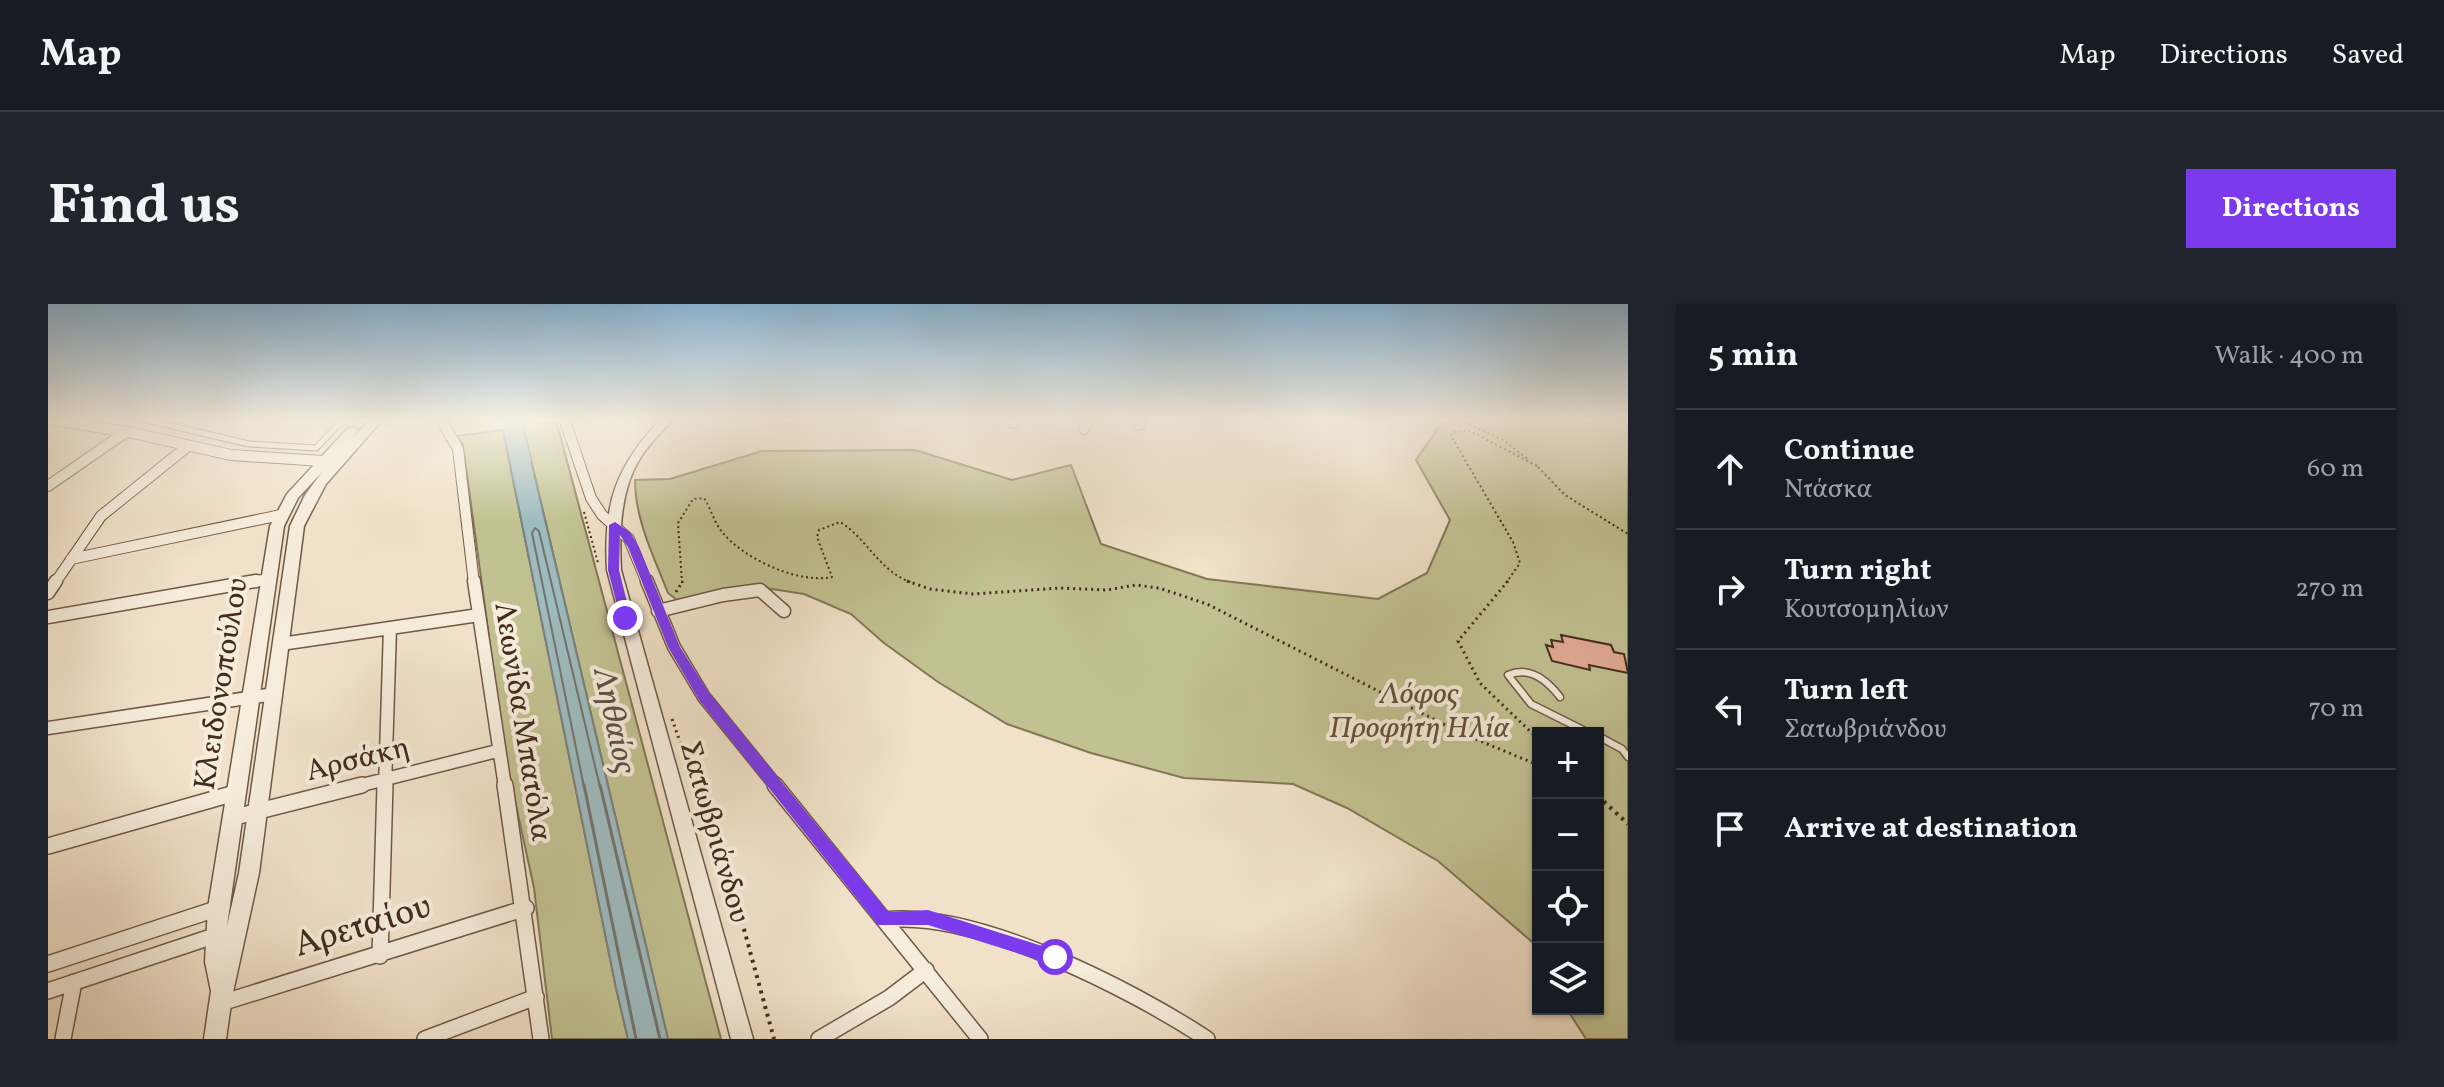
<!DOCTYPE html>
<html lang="en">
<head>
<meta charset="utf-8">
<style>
  body { margin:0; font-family:Vollkorn,serif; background:#20242c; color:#f1f3f6 }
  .controls { position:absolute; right:24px; bottom:24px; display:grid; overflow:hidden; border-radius:0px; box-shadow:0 2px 6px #0004 }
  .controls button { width:72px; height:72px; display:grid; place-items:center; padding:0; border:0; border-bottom:2px solid #363941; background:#171b24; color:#f1f3f6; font:40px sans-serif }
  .stop { position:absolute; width:24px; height:24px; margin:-18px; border:6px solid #7c3aed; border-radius:50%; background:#fff }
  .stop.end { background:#7c3aed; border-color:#fff; box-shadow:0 2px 8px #0008 }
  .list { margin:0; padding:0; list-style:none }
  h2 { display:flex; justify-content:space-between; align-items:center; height:104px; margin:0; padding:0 32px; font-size:34px }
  h2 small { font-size:26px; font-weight:400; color:#9ea1a6 }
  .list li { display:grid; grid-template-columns:52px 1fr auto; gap:24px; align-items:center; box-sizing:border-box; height:120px; padding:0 32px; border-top:2px solid #363941 }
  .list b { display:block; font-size:30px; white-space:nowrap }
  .list p { margin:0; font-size:26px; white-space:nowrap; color:#9ea1a6 }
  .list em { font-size:26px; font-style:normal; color:#9ea1a6 }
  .icon { flex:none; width:44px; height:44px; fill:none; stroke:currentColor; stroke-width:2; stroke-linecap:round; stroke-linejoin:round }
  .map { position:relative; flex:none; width:1580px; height:735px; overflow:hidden; border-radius:0px }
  header { display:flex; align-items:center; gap:48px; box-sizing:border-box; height:112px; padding:0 40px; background:#171b24; border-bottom:2px solid #363941 }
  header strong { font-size:38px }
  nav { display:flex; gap:44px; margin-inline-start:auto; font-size:28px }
  .intro { display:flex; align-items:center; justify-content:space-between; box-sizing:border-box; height:192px; padding:0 48px }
  h1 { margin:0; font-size:56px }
  .button { padding:20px 36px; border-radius:0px; background:#7c3aed; color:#fff; font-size:28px; font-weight:700 }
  main { display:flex; gap:48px; padding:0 48px }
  aside { flex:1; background:#171b24; border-radius:0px; box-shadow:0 2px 6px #0004 }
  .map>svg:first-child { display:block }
  .green { fill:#c1c191; stroke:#837656; stroke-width:2 }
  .water { fill:#9ebbbf; stroke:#7a817e; stroke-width:2 }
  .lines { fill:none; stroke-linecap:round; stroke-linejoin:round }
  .shore-far1 { stroke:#72736e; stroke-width:2 }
  .shore { stroke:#72736e; stroke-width:3 }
  .river { fill:#9ebbbf; fill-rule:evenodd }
  .building { fill:#e2aa94; stroke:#452b1c; stroke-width:2 }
  .service-far1-casing { stroke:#705847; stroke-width:7 }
  .service-casing { stroke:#705847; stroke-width:9 }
  .minor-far2-casing { stroke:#705847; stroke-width:12 }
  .minor-far1-casing { stroke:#705847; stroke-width:15 }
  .minor-casing { stroke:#705847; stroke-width:18 }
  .tertiary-casing { stroke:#705847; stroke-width:3 }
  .path-far2 { stroke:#452b1c; stroke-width:2; stroke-dasharray:2 3; stroke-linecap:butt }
  .path-far1 { stroke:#452b1c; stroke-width:3; stroke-dasharray:2 4; stroke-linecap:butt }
  .path { stroke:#452b1c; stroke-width:4; stroke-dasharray:3 5; stroke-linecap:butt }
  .service-far1 { stroke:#f5ecdb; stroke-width:5 }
  .service { stroke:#f5ecdb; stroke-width:6 }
  .minor-far2 { stroke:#f5ecdb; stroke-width:10 }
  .minor-far1 { stroke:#f5ecdb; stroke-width:12 }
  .minor { stroke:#f5ecdb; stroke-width:15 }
  .tertiary { fill:#f5ecdb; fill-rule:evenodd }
  .route { fill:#7c3aed }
  .labels { text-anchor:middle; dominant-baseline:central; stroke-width:8; stroke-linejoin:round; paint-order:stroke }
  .street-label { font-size:30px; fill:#452b1c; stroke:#f5ecdb }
  .park-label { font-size:30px; font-style:italic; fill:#645039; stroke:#f5ecdb }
  .water-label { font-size:32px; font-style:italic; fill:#5b4f45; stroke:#f5ecdb }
  .near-street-label { font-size:36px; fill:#452b1c; stroke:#f5ecdb }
</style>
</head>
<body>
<header>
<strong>Map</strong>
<nav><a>Map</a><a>Directions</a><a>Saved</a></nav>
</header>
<div class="intro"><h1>Find us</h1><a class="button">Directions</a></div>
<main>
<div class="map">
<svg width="1580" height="735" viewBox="0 0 1580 735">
  <rect width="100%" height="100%" fill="#f0e1c8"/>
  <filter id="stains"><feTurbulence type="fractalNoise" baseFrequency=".0025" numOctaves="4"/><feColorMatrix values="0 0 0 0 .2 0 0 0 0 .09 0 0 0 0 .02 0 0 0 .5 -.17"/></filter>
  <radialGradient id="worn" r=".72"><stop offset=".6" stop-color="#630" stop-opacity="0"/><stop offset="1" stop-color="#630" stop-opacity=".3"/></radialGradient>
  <path class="green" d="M 473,114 L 507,114 L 511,127 L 673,735 L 620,735 Z
    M 1390,114 L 1580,114 L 1580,735 L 1538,735 L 1519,705 L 1550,705 L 1550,429 L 1490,429 L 1490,643 L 1390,557 L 1299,504 L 1245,480 L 1136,474 L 1043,449 L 959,420 L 890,378 L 836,339 L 803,310 L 756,290 L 711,283 L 629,296 L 620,289 C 606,253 587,216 587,176 L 622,175 L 714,147 L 867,146 L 964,176 L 1023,161 L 1053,240 L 1159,275 L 1330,295 L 1379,269 L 1402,216 L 1368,156 L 1394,118 Z
    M 455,126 L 568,684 L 580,735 L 504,735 L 486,584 L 457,451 L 415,141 L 409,132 Z"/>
  <path class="water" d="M 475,123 L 620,735 L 580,735 L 568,684 L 455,126 Z"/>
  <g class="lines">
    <path class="shore-far1" d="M 536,483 L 484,229 L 487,224 L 491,227 L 552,483"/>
    <path class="shore" d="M 536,481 L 588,735
      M 552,481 L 612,735"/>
    <path class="river" d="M 455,114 L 473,114 L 483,157 L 480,161 L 466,161 L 463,157 Z"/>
  </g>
  <path class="building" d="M 1513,331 L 1563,341 L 1566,348 L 1576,350 L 1580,369 L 1541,361 L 1542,366 L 1504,357 L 1498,341 L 1505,343 L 1503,336 L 1515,338 Z"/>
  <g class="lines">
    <defs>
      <path id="service-far1" d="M 94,115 L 201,140 L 268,144 L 297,114"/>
      <path id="service" d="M 1512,393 C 1499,376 1481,362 1460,371 L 1483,400 L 1541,429
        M 1550,432 L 1574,445 L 1580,453"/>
      <path id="minor-far2" d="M 392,114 L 410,145 L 426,279
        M 516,114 L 543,194 L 554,211 L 581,235 L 599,279
        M 1091,114 L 1091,121
        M 0,115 L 85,129 L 183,151 L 275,157
        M 965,119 L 966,114
        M 1036,125 L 1040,114
        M 0,182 L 78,128
        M 23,255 L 233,211
        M 7,279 L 53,212 L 140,142
        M 196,279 L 221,275"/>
      <path id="minor-far1" d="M 426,277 L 457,483
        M 599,277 L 626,343 L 656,393 L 729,483
        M 0,289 L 8,277
        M 610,307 L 675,291 L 712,286 L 736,307
        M 0,313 L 208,277
        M 233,340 L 431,311
        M 0,424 L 226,390
        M 306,483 L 449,447
        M 337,483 L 342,324"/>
      <path id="minor" d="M 457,481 L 493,735
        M 727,481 L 932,735
        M 183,514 L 314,481
        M 0,542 L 187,489
        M 836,616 C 927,605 1083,685 1159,735
        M 332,652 L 337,481
        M 0,660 L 174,603
        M 0,687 L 172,630
        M 170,700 L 478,604
        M 15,735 L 26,678
        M 377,735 L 488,693
        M 771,735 L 841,694 L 878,666"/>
      <path id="tertiary" d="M 324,114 L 336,114 L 278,180 L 256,222 L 211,569 L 184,693 L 178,735 L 156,735 L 163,687 L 157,658 L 160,604 L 222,222 L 239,190 L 300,124 L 308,124 L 310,127 L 301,137 ZM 274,168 L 257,191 L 242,222 L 191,569 L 179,622 L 236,222 L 250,194 Z
        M 614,114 L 626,114 C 615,127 602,139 593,153 C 572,185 571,230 573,266 L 705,735 L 683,735 L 559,266 C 555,199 568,162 614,114 Z"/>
    </defs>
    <use href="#service-far1" class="service-far1-casing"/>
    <use href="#service" class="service-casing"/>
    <use href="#minor-far2" class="minor-far2-casing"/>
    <use href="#minor-far1" class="minor-far1-casing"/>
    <use href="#minor" class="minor-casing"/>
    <use href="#tertiary" class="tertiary-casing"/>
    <path class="path-far2" d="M 1408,114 L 1455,136 L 1481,156
      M 1490,163 L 1517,191 L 1580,230
      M 536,208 L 550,259
      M 634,279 L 630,219 L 645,195 L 656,194 C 663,205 666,218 674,228 C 696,255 750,280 784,273 L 769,233 L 771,226 L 792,218 C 820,235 831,268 865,279
      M 1458,279 L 1472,259 L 1465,238 L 1403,132 L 1404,128 L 1422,127 L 1491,163"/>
    <path class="path-far1" d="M 859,277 L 882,285 L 925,290 L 1012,284 L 1059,286 L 1088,281 L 1111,284 L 1159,300 L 1413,429 L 1490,461
      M 1460,277 L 1410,337 L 1432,379 L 1490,435
      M 628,288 L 635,277
      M 624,415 L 648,483"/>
    <path class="path" d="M 647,481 L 688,596 L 726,735
      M 1550,492 L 1580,520"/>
    <use href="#service-far1" class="service-far1"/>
    <use href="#service" class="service"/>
    <use href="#minor-far2" class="minor-far2"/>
    <use href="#minor-far1" class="minor-far1"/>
    <use href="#minor" class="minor"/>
    <use href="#tertiary" class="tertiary"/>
  </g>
  <linearGradient id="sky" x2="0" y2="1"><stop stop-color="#8ab7d8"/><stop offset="0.53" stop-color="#f8f2e6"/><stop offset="1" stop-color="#f8f2e6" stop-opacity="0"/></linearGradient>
  <rect width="1580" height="217" fill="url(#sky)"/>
  <path class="route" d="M 567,218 L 582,228 L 591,243 L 632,343 L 661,389 L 840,608 L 880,606 L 1013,648 L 1015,653 L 1013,659 L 1007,661 L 880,621 L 830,621 L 651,396 L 620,343 L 580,243 L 572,231 L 571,266 L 583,314 L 573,317 L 560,266 L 561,221 Z"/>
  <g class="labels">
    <g class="street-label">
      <text transform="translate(174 380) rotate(-81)">Κλειδονοπούλου</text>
      <text transform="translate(474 418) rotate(81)">Λεωνίδα Μπατόλα</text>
      <text transform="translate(310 456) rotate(-14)">Αρσάκη</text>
      <text transform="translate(666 528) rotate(74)">Σατωβριάνδου</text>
    </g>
    <g class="park-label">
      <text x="1371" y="391">Λόφος<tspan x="1371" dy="34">Προφήτη Ηλία</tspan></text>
    </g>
    <g class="water-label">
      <text transform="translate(565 417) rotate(78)">Ληθαίος</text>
    </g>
    <g class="near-street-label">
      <text transform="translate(315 623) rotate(-17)">Αρεταίου</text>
    </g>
  </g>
  <rect width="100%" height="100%" filter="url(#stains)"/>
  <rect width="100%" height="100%" fill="url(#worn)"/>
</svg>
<div class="controls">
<button>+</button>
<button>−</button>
<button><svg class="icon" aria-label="locate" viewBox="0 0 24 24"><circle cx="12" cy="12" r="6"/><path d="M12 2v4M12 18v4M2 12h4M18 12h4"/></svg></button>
<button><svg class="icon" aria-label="layers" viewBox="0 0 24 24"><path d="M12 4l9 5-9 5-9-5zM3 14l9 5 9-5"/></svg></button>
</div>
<div class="stop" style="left:1007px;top:653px"></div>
<div class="stop end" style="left:577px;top:314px"></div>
</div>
<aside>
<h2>5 min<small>Walk · 400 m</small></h2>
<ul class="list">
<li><svg class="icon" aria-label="ahead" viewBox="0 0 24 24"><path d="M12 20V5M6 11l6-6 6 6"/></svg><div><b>Continue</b><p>Ντάσκα</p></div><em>60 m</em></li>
<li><svg class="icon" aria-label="right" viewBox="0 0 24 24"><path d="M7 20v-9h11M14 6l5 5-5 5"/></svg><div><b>Turn right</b><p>Κουτσομηλίων</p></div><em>270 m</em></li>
<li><svg class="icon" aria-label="left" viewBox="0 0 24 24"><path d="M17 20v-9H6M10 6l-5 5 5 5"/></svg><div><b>Turn left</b><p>Σατωβριάνδου</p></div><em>70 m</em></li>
<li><svg class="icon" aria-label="arrive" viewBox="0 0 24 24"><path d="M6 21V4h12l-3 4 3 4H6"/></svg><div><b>Arrive at destination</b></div></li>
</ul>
</aside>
</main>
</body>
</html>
